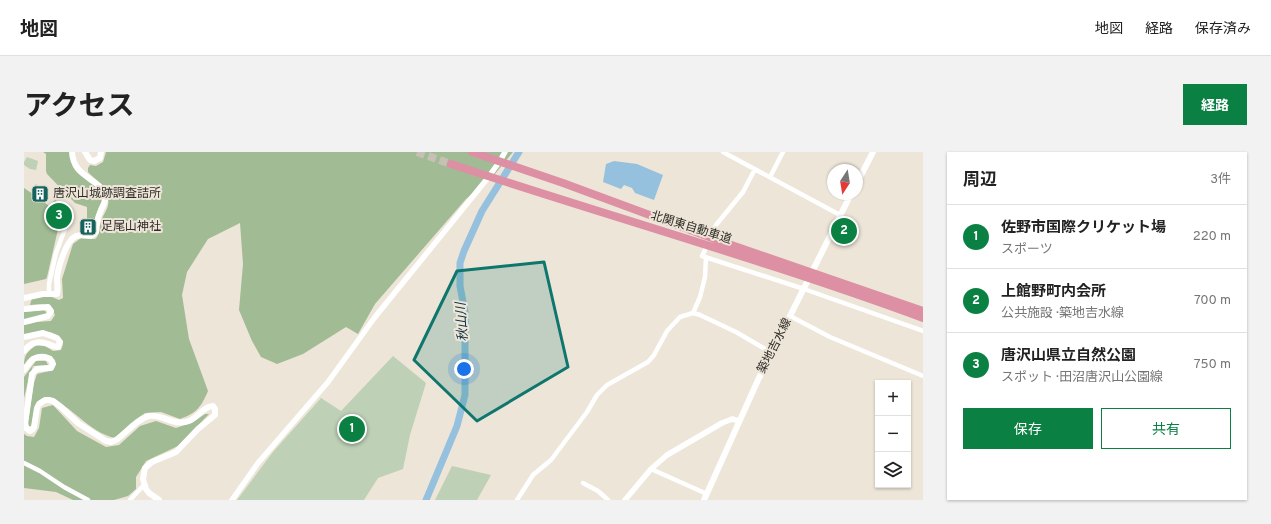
<!DOCTYPE html>
<html lang="ja">
<head>
<meta charset="utf-8">
<style>
  body { margin:0; font-family:Overpass,"Noto Sans JP",sans-serif; background:#f2f2f2; color:#222 }
  .controls { position:absolute; right:12px; bottom:12px; display:grid; overflow:hidden; border-radius:0px; box-shadow:0 1px 3px #0004 }
  .controls button { width:36px; height:36px; display:grid; place-items:center; padding:0; border:0; border-bottom:1px solid #e0e0e0; background:#fff; color:#222; font:20px sans-serif }
  .compass { position:absolute; left:803px; top:12px; width:36px; height:36px; border-radius:50%; background:#fff; box-shadow:0 1px 3px #0004; rotate:192deg }
  .you { position:absolute; left:440px; top:217px; width:14px; height:14px; margin:-10px; border:3px solid #fff; border-radius:50%; background:#1a73e8; box-shadow:0 0 0 6px #1a73e833 }
  .badge { display:grid; place-items:center; width:26px; height:26px; border-radius:50%; background:#0b8043; color:#fff; font-size:13px; font-weight:700 }
  .pin { position:absolute; translate:-50% -50%; border:2px solid #fff; box-shadow:0 1px 4px #0006 }
  .list { margin:0; padding:0; list-style:none }
  h2 { display:flex; justify-content:space-between; align-items:center; height:52px; margin:0; padding:0 16px; font-size:17px }
  h2 small { font-size:13px; font-weight:400; color:#767676 }
  .list li { display:grid; grid-template-columns:26px 1fr auto; gap:12px; align-items:center; box-sizing:border-box; height:64px; padding:0 16px; border-top:1px solid #e0e0e0 }
  .list b { display:block; font-size:15px; white-space:nowrap }
  .list p { margin:0; font-size:13px; white-space:nowrap; color:#767676 }
  .list em { font-size:13px; font-style:normal; color:#767676 }
  .actions { display:flex; gap:8px; padding:12px 16px }
  .actions a { flex:1; padding:9px 0; border:1px solid #0b8043; border-radius:0px; text-align:center; font-size:14px; color:#0b8043 }
  .actions .main { background:#0b8043; color:#fff }
  .icon { flex:none; width:22px; height:22px; fill:none; stroke:currentColor; stroke-width:2; stroke-linecap:round; stroke-linejoin:round }
  .map { position:relative; flex:none; width:899px; height:348px; overflow:hidden; border-radius:0px }
  header { display:flex; align-items:center; gap:24px; box-sizing:border-box; height:56px; padding:0 20px; background:#fff; border-bottom:1px solid #e0e0e0 }
  header strong { font-size:19px }
  nav { display:flex; gap:22px; margin-inline-start:auto; font-size:14px }
  .intro { display:flex; align-items:center; justify-content:space-between; box-sizing:border-box; height:96px; padding:0 24px }
  h1 { margin:0; font-size:28px }
  .button { padding:10px 18px; border-radius:0px; background:#0b8043; color:#fff; font-size:14px; font-weight:700 }
  main { display:flex; gap:24px; padding:0 24px }
  aside { flex:1; background:#fff; border-radius:0px; box-shadow:0 1px 3px #0004 }
  .map>svg:first-child { display:block }
  .green { fill:#bed0b5 }
  .forest { fill:#a1bb94; fill-rule:evenodd }
  .water { fill:#95c1de }
  .lines { fill:none; stroke-linecap:round; stroke-linejoin:round }
  .river { stroke:#95c1de; stroke-width:7 }
  .motorway-tunnel { stroke:#c7c0b5; stroke-width:8; stroke-dasharray:8 4; stroke-linecap:butt }
  .minor { stroke:#fff; stroke-width:4.5 }
  .tertiary { stroke:#fff; stroke-width:5.5 }
  .secondary { stroke:#fff; stroke-width:6 }
  .motorway { stroke:#dd90a4; stroke-width:8 }
  .marked { fill:#0f766e; fill-opacity:0.2; stroke:#0f766e; stroke-width:3; stroke-linejoin:round }
  .labels { text-anchor:middle; dominant-baseline:central; stroke-width:4; stroke-linejoin:round; paint-order:stroke }
  .poi-label { font-size:12px; fill:#2e2c27; stroke:#ede5d8; text-anchor:start }
  .street-label { font-size:12px; fill:#2e2c27; stroke:#ede5d8 }
  .water-label { font-size:13px; font-style:italic; fill:#062d41; stroke:#ede5d8 }
</style>
</head>
<body>
<header>
<strong>地図</strong>
<nav><a>地図</a><a>経路</a><a>保存済み</a></nav>
</header>
<div class="intro"><h1>アクセス</h1><a class="button">経路</a></div>
<main>
<div class="map">
<svg width="899" height="348" viewBox="0 0 899 348">
  <rect width="100%" height="100%" fill="#ede5d8"/>
  <path class="green" d="M 3,5 L 14,9 L 12,18 L 6,17 L 0,13 L 0,10 Z
    M 369,204 L 402,231 L 386,283 L 379,317 L 354,326 L 340,348 L 213,348 L 249,300 L 297,246 L 317,259 Z
    M 428,314 L 467,323 L 453,348 L 411,348 Z"/>
  <path class="forest" d="M 19,0 L 46,0 C 47,7 47,12 51,18 C 58,27 81,35 78,50 C 77,55 74,60 72,64 C 70,70 71,77 66,82 L 62,81 L 63,72 L 63,55 L 51,51 L 23,22 L 22,19 L 22,2 ZM 51,37 L 54,37 C 57,41 56,43 54,47 L 50,48 L 45,42 Z
    M 82,0 L 489,0 L 471,22 L 442,47 L 351,152 L 334,182 L 322,175 L 279,202 L 253,212 L 237,205 L 228,189 L 215,158 L 219,112 L 216,71 L 184,87 L 163,120 L 158,143 L 165,187 L 184,239 C 177,255 173,261 156,267 L 137,260 L 121,261 L 91,286 C 64,280 48,253 23,245 L 14,249 C 11,257 11,267 7,274 L 5,274 L 4,270 L 10,231 L 13,222 L 29,218 L 31,212 L 28,204 C 15,202 8,200 0,213 C 0,202 4,200 12,193 L 21,194 L 29,199 L 37,198 L 39,192 C 31,174 15,180 0,183 L 0,173 L 12,170 L 27,169 L 31,163 C 26,150 18,152 6,153 L 8,146 L 23,143 L 35,148 L 39,146 L 38,127 L 49,92 L 57,86 L 71,87 C 76,83 75,77 77,70 C 78,64 83,59 84,53 C 87,40 72,28 64,20 L 64,16 L 66,13 L 72,14 L 79,10 Z
    M 12,32 L 15,36 L 12,42 L 12,44 L 25,54 L 31,48 L 35,50 L 30,58 L 34,61 L 33,64 L 35,68 L 35,73 L 23,125 L 22,127 L 0,132 L 0,36 L 9,42 Z
    M 20,158 L 24,162 L 0,168 L 0,160 Z
    M 12,209 L 22,209 L 24,213 L 9,214 L 5,226 L 0,246 L 0,225 Z
    M 29,253 L 53,279 L 82,295 L 95,293 L 116,274 L 132,269 L 152,276 L 169,270 L 181,262 L 185,262 L 154,294 L 122,309 L 112,325 L 112,337 L 104,344 L 90,348 L 49,348 L 32,340 L 0,336 L 0,282 L 3,284 L 10,285 L 15,276 L 18,256 Z"/>
  <path class="water" d="M 590,9 L 613,12 L 639,23 L 630,48 L 611,41 L 608,36 L 600,33 L 597,37 L 579,30 L 582,12 Z"/>
  <g class="lines">
    <path class="river" d="M 402,348 L 433,274 L 441,243 L 441,161 L 436,134 L 436,111 L 440,99 L 458,59 L 495,0"/>
    <path class="motorway-tunnel" d="M 393,0 L 427,12"/>
    <path class="minor" d="M 699,0 L 816,63
      M 746,25 L 759,0
      M 688,80 L 692,73 L 719,40 L 731,17
      M 681,98 L 678,104 L 780,137 L 899,179
      M 25,141 L 25,132 L 32,101 L 41,77 L 37,61
      M 669,161 L 676,145 L 681,125 L 682,105
      M 766,164 L 806,185 L 899,224
      M 0,311 L 16,319 L 40,335 L 64,348
      M 627,317 L 683,342
      M 559,331 L 574,339 L 584,348
      M 106,348 L 120,333
      M 493,348 L 509,323 L 527,308 L 563,260 L 573,243 L 583,233 L 624,210 L 630,203 L 643,179 L 656,165 L 669,161 L 676,163 L 712,180 L 748,201"/>
    <path class="tertiary" d="M 208,348 L 234,311 L 304,230 L 351,165 L 463,27 L 476,9 L 481,0
      M 601,348 L 627,317 L 643,303 L 698,271 L 708,267 L 715,269"/>
    <path class="secondary" d="M 61,0 L 66,8 L 70,9 L 76,6 L 77,0
      M 833,31 L 849,0
      M 0,146 L 19,142 L 33,142 C 34,137 33,131 33,126 C 34,116 42,88 52,84 C 57,82 62,84 67,84 L 72,80 C 72,72 74,65 77,58 C 78,55 81,51 81,47 C 82,27 49,28 48,0
      M 0,157 L 24,155 L 27,159 L 24,164 L 0,170
      M 0,185 L 19,181 L 33,186 L 36,190 L 34,195 C 30,195 28,193 24,192 C 14,188 6,191 0,199
      M 0,218 C 3,214 6,210 9,207 C 16,203 27,204 29,212 L 27,216 L 13,217 L 8,222 L 1,272 L 2,276 L 6,279 L 9,277 L 10,275 L 13,256 L 15,252 L 21,248 L 25,248 L 29,249 L 37,255 L 54,271 L 82,289 L 87,290 L 92,288 C 102,281 113,267 125,264 C 139,262 150,275 165,269 C 175,265 178,255 189,254 L 191,257 L 191,263 L 174,277 L 152,300 L 128,310 L 121,316 L 119,327 L 122,337 L 125,341 L 135,348
      M 680,348 L 734,228 L 827,42"/>
    <path class="motorway" d="M 448,0 L 539,31 L 696,89 L 899,159
      M 427,12 C 584,64 744,109 899,166"/>
  </g>
  <path class="marked" d="M 520,110 L 544,215 L 453,269 L 390,208 L 433,119 Z"/>
  <defs>
    <symbol id="building-square" viewBox="-11 -11 22 22"><rect x="-9" y="-9" width="18" height="18" rx="4" fill="#15635d" stroke="#ede5d8"/><path d="M-4-6H4V6H1V3H-1V6H-4ZM-2.5-4.3h1.7v1.8h-1.7ZM.8-4.3h1.7v1.8H.8ZM-2.5-1h1.7V.8h-1.7ZM.8-1h1.7V.8H.8Z" fill="#fff"/></symbol>
  </defs>
  <g fill-rule="evenodd">
    <use href="#building-square" x="6" y="32" width="20" height="20"/>
    <use href="#building-square" x="54" y="65" width="20" height="20"/>
  </g>
  <g class="labels">
    <g class="poi-label">
      <text x="29" y="42">唐沢山城跡調査詰所</text>
      <text x="77" y="75">足尾山神社</text>
    </g>
    <g class="street-label">
      <text transform="translate(667 76) rotate(17)">北関東自動車道</text>
      <text transform="translate(751 194) rotate(-63)">築地吉水線</text>
    </g>
    <g class="water-label">
      <text transform="translate(439 170) rotate(-94)">秋山川</text>
    </g>
  </g>
</svg>
<div class="controls">
<button>+</button>
<button>−</button>
<button><svg class="icon" aria-label="layers" viewBox="0 0 24 24"><path d="M12 4l9 5-9 5-9-5zM3 14l9 5 9-5"/></svg></button>
</div>
<svg class="compass" viewBox="-18 -18 36 36"><path d="M0-13l5 13h-10z" fill="#e53935"/><path d="M0 13l5-13h-10z" fill="#767676"/></svg>
<div class="you"></div>
<div class="pin badge" style="left:328px;top:277px">1</div>
<div class="pin badge" style="left:820px;top:79px">2</div>
<div class="pin badge" style="left:35px;top:64px">3</div>
</div>
<aside>
<h2>周辺<small>3件</small></h2>
<ul class="list">
<li><span class="badge">1</span><div><b>佐野市国際クリケット場</b><p>スポーツ</p></div><em>220 m</em></li>
<li><span class="badge">2</span><div><b>上館野町内会所</b><p>公共施設 · 築地吉水線</p></div><em>700 m</em></li>
<li><span class="badge">3</span><div><b>唐沢山県立自然公園</b><p>スポット · 田沼唐沢山公園線</p></div><em>750 m</em></li>
</ul>
<div class="actions"><a class="main">保存</a><a>共有</a></div>
</aside>
</main>
</body>
</html>
